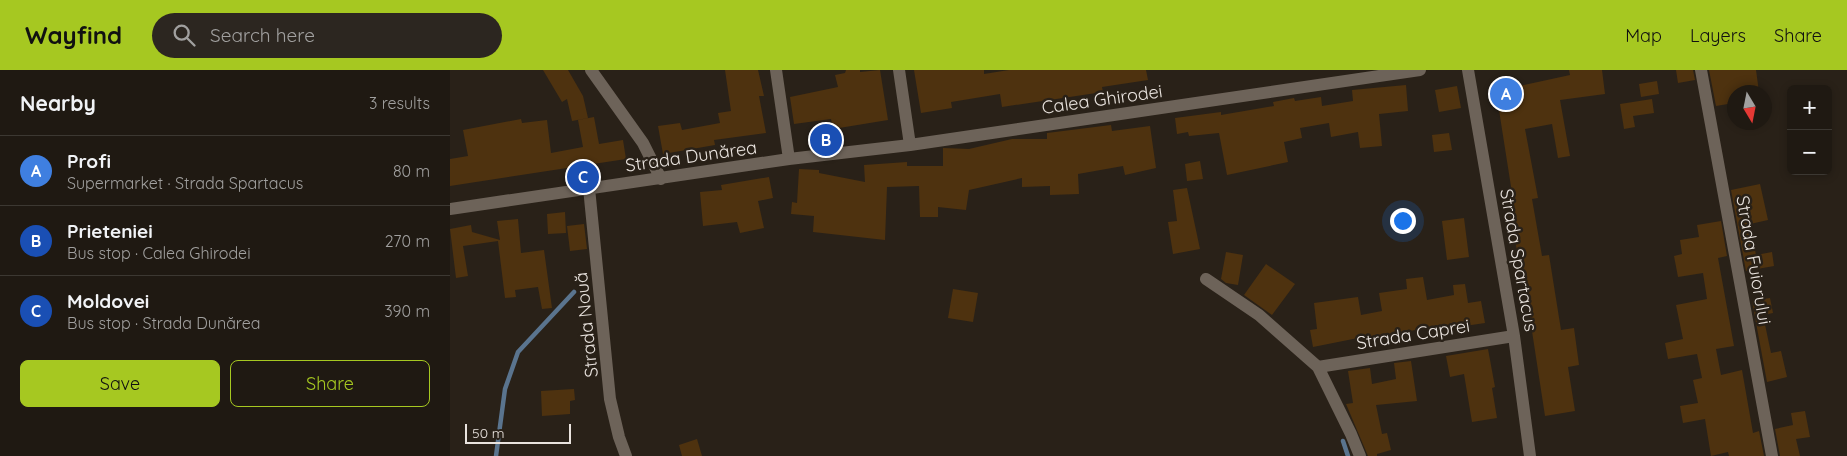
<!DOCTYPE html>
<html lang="en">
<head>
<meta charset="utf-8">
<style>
  body { margin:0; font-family:Quicksand,sans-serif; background:#2c2620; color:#f1f3f6 }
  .controls { position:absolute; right:15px; top:15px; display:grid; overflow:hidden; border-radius:8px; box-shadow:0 2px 8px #0003 }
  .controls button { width:45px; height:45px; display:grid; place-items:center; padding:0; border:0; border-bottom:1px solid #3c3832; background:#1f1912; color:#f1f3f6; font:25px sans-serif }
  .compass { position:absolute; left:1277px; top:15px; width:45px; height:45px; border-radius:50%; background:#1f1912; box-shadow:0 2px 8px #0003; rotate:170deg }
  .scale { position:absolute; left:15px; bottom:12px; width:106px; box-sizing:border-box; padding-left:5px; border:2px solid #e9e3de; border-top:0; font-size:14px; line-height:18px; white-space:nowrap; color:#e9e3de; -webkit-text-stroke:4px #292118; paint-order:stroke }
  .you { position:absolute; left:952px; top:150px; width:18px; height:18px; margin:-12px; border:4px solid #fff; border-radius:50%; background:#1a73e8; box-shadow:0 0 0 8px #1a73e833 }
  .badge { display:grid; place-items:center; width:32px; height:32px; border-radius:50%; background:#a6c821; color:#fff; font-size:16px; font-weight:700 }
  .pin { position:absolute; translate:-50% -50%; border:2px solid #fff; box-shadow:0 1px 5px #0006 }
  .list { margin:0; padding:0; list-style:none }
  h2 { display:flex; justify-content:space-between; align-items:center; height:65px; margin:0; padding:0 20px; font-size:21px }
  h2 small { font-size:16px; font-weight:400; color:#a1a09f }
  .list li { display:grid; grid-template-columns:32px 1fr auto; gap:15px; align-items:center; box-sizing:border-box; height:70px; padding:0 20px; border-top:1px solid #3c3832 }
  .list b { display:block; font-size:19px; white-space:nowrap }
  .list p { margin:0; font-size:16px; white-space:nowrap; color:#a1a09f }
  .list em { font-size:16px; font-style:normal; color:#a1a09f }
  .actions { display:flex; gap:10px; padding:15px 20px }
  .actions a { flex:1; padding:11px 0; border:1px solid #a6c821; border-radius:8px; text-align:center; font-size:18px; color:#a6c821 }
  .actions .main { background:#a6c821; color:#111 }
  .icon { flex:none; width:28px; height:28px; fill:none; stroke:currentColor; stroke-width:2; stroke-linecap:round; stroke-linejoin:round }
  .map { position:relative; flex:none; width:1397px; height:386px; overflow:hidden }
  header { display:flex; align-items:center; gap:30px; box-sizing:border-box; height:70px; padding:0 25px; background:#a6c821; color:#111 }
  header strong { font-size:24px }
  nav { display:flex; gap:28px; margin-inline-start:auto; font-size:18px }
  .search { width:350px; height:45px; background:#2c2620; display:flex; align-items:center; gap:12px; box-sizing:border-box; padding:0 18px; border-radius:28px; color:#a1a09f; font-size:19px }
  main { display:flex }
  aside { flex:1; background:#1f1912 }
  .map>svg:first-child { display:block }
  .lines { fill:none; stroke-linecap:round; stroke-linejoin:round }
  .stream { stroke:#5a748e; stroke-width:4.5 }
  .building { fill:#4e320f }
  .minor { stroke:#6d6359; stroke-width:12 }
  .labels { text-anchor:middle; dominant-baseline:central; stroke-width:5; stroke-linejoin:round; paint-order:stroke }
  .street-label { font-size:18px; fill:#e9e3de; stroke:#292118 }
</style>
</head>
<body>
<header>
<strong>Wayfind</strong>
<div class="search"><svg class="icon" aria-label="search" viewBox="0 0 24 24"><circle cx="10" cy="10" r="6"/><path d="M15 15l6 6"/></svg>Search here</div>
<nav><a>Map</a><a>Layers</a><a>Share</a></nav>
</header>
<main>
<aside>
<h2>Nearby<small>3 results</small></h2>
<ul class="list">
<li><span class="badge" style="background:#3f7fe0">A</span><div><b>Profi</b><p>Supermarket · Strada Spartacus</p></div><em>80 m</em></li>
<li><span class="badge" style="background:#1a4fb4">B</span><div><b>Prieteniei</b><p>Bus stop · Calea Ghirodei</p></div><em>270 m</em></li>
<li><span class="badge" style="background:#1a4fb4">C</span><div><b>Moldovei</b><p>Bus stop · Strada Dunărea</p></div><em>390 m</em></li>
</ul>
<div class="actions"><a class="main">Save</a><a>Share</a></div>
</aside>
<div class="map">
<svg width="1397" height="386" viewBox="0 0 1397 386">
  <rect width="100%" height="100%" fill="#292118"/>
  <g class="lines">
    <path class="stream" d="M 893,371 L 898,386
      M 46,386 L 55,319 L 68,282 L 124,222"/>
  </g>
  <path class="building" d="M 93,0 L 118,0 L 133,26 L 138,48 L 122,51 L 117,29 L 112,32 Z
    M 275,0 L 308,0 L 314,26 L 309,26 L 316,63 L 264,70 L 265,75 L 213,84 L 208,56 L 230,53 L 232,60 L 270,53 L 268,43 L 281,41 Z
    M 396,0 L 410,0 L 410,2 L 430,0 L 438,50 L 383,59 L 381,49 L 344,54 L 340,27 L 388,17 L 385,5 L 395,3 Z
    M 464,0 L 534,0 L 534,4 L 559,0 L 696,0 L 698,10 L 652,17 L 653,22 L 552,37 L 550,24 L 501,32 L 502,38 L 471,43 Z
    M 1119,0 L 1152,0 L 1155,24 L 1110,30 L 1120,86 L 1108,88 L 1102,54 L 1075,59 L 1088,128 L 1082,129 L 1092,186 L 1099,185 L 1111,260 L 1124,258 L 1129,295 L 1118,297 L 1125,341 L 1095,346 L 1076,222 L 1059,143 L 1065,142 L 1046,21 L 1120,5 Z
    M 1226,0 L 1243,0 L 1245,10 L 1228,13 Z
    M 1259,0 L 1306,0 L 1309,22 L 1284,22 L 1284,33 L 1266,36 Z
    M 1207,11 L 1209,24 L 1191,27 L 1189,14 Z
    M 956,15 L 958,41 L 929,44 L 932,76 L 910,78 L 908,62 L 881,67 L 879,53 L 850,58 L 852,68 L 834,72 L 838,92 L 777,105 L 769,63 L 739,66 L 738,62 L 727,64 L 725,48 L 771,42 L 771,45 L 824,36 L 823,32 L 844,28 L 845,31 L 871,27 L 872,36 L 903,31 L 902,20 Z
    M 1007,16 L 1011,38 L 989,42 L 985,20 Z
    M 1202,29 L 1204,43 L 1183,46 L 1185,57 L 1174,59 L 1170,34 Z
    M 144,47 L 149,74 L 173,70 L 176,89 L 0,116 L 0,89 L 18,86 L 13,60 L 71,49 L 72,53 L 97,50 L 101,83 L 133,77 L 128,50 Z
    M 661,55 L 662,61 L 700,56 L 706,98 L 675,105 L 673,96 L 628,104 L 629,124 L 600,125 L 600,116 L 572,117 L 572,108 L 519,120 L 516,140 L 488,137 L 488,147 L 470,147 L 469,116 L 437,117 L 435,170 L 363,162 L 364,146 L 341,144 L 342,132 L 347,133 L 349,99 L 369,100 L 369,103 L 415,112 L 414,95 L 457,92 L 457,96 L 493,96 L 493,78 L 519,79 L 562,69 L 597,69 L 597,63 Z
    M 999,63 L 1002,80 L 984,82 L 982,65 Z
    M 750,91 L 753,109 L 737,111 L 735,94 Z
    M 319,107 L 323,128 L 308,131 L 314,158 L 290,163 L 287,152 L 253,156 L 250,122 L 272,120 L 271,115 Z
    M 1310,114 L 1318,150 L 1300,154 L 1306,185 L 1322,182 L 1324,196 L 1296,201 L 1281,120 Z
    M 737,118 L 750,179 L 723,184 L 718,152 L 727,151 L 723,120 Z
    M 115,142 L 116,163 L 98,164 L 97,144 Z
    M 1014,148 L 1019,187 L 997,190 L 992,151 Z
    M 68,149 L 71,183 L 94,180 L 102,238 L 92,239 L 88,217 L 65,220 L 66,227 L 55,228 L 48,171 L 13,176 L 18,206 L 6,208 L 0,159 L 21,155 L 22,162 L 50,170 L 47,151 Z
    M 1271,151 L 1277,186 L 1268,188 L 1284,276 L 1266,279 L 1271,305 L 1292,300 L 1303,363 L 1309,361 L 1314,386 L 1279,386 L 1278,382 L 1261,386 L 1255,349 L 1233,353 L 1230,336 L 1248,333 L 1243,310 L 1252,308 L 1247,284 L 1218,289 L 1215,273 L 1233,269 L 1226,235 L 1257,229 L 1253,203 L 1228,207 L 1224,186 L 1232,184 L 1230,170 L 1249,167 L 1247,155 Z
    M 134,154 L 137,179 L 120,181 L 117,156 Z
    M 776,182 L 793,185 L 788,215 L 776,213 L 771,209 Z
    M 816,194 L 845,214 L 822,245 L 794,225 Z
    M 973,207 L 977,230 L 1004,225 L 1003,215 L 1015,214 L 1018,233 L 1031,231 L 1035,253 L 1008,257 L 1008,254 L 985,258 L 984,256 L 918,270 L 918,266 L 863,277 L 860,260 L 867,259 L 864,233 L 908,227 L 911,245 L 932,241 L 929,223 L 957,219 L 956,209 Z
    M 503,219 L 528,223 L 523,252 L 498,248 Z
    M 1320,228 L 1323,243 L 1313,245 L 1321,283 L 1331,281 L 1337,307 L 1317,312 L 1302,231 Z
    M 1038,279 L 1045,317 L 1042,318 L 1047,348 L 1022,352 L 1014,304 L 1000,307 L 996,286 Z
    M 961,291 L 967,331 L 926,335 L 932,364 L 937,363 L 941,380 L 927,384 L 927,386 L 918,386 L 896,334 L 903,333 L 898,301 L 920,298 L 922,314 L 946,309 L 944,293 Z
    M 124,319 L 125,330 L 120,331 L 120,344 L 92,346 L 91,321 Z
    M 1355,341 L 1360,367 L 1346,369 L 1350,386 L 1330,386 L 1325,359 L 1343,355 L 1341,343 Z
    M 247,369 L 252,386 L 232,386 L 229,375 Z"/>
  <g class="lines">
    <path class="minor" d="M 141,0 L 193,73 L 211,109
      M 326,0 L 339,89
      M 449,0 L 460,75
      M 1018,0 L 1064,266 L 1080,386
      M 1251,0 L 1322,386
      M 139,118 L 160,329 L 169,367 L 176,386
      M 0,139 L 339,89 L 460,75 L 970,0
      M 756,209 L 809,245 L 868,297 L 901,364 L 910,386
      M 868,297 L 1064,266"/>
  </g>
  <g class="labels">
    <g class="street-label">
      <text transform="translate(652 29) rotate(-8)">Calea Ghirodei</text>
      <text transform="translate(241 86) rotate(-8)">Strada Dunărea</text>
      <text transform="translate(1069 190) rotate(80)">Strada Spartacus</text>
      <text transform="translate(1304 190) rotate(80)">Strada Fuiorului</text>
      <text transform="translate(136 255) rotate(-96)">Strada Nouă</text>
      <text transform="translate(963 264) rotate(-9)">Strada Caprei</text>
    </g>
  </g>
</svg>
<div class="controls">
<button>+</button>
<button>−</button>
</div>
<svg class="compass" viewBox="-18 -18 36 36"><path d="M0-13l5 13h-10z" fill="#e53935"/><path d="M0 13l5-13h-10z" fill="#a1a09f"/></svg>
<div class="scale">50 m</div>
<div class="you"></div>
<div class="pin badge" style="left:1056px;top:24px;background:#3f7fe0">A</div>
<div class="pin badge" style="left:376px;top:70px;background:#1a4fb4">B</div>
<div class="pin badge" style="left:133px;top:107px;background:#1a4fb4">C</div>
</div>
</main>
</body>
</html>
